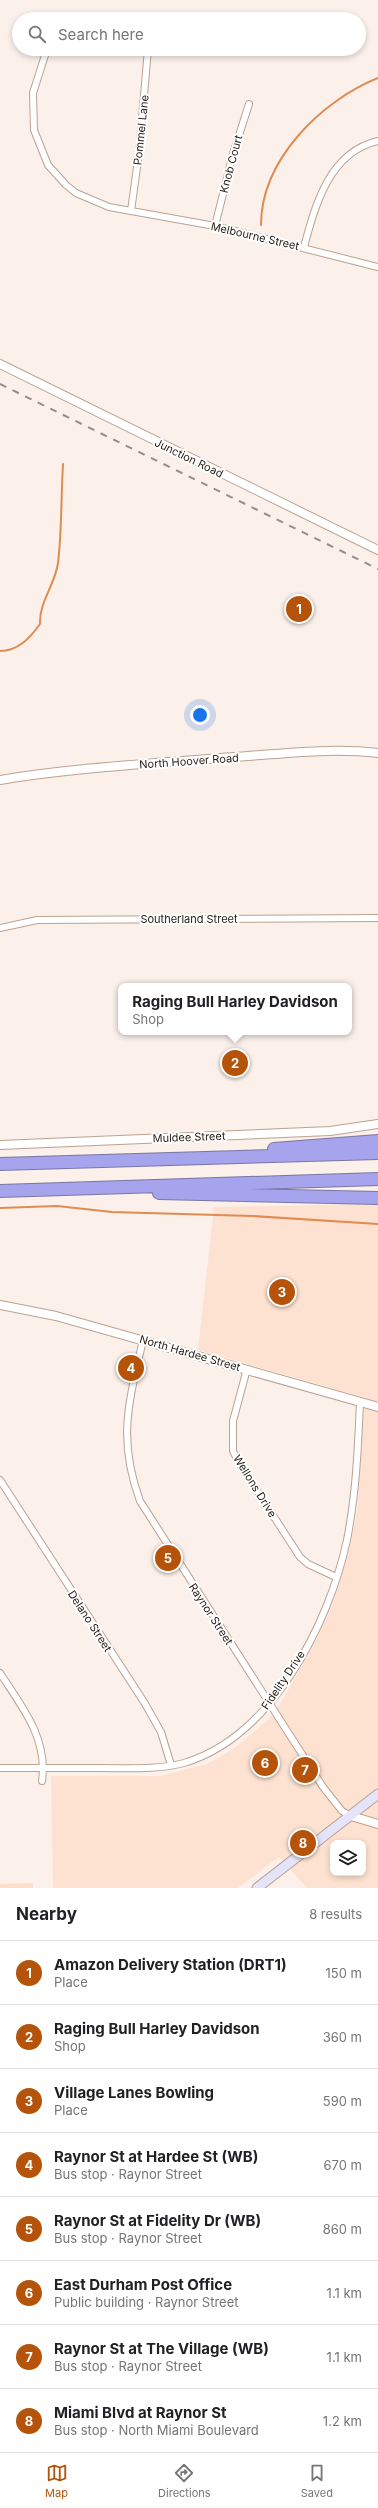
<!DOCTYPE html>
<html lang="en">
<head>
<meta charset="utf-8">
<style>
  body { margin:0; font-family:Inter,sans-serif; background:#f6f6f6; color:#202124 }
  .controls { position:absolute; right:12px; bottom:12px; display:grid; overflow:hidden; border-radius:8px; box-shadow:0 2px 6px #0003 }
  .controls button { width:36px; height:36px; display:grid; place-items:center; padding:0; border:0; border-bottom:1px solid #e0e0e0; background:#fff; color:#202124; font:20px sans-serif }
  .you { position:absolute; left:200px; top:715px; width:14px; height:14px; margin:-10px; border:3px solid #fff; border-radius:50%; background:#1a73e8; box-shadow:0 0 0 6px #1a73e833 }
  .badge { display:grid; place-items:center; width:26px; height:26px; border-radius:50%; background:#b45309; color:#fff; font-size:13px; font-weight:700 }
  .pin { position:absolute; translate:-50% -50%; border:2px solid #fff; box-shadow:0 1px 4px #0006 }
  .popup { position:absolute; left:118px; top:983px; width:234px; height:52px; box-sizing:border-box; display:grid; place-content:center; border-radius:8px; background:#fff; filter:drop-shadow(0 1px 3px #0005); font-size:13px; white-space:nowrap; color:#757577 }
  .popup b { font-size:15px; color:#202124 }
  .popup::after { content:''; position:absolute; left:50%; top:100%; margin-left:-8px; border:8px solid transparent; border-top-color:#fff }
  .list { margin:0; padding:0; list-style:none }
  h2 { display:flex; justify-content:space-between; align-items:center; height:52px; margin:0; padding:0 16px; font-size:17px }
  h2 small { font-size:13px; font-weight:400; color:#757577 }
  .list li { display:grid; grid-template-columns:26px 1fr auto; gap:12px; align-items:center; box-sizing:border-box; height:64px; padding:0 16px; border-top:1px solid #e0e0e0 }
  .list b { display:block; font-size:15px; white-space:nowrap }
  .list p { margin:0; font-size:13px; white-space:nowrap; color:#757577 }
  .list em { font-size:13px; font-style:normal; color:#757577 }
  .icon { flex:none; width:22px; height:22px; fill:none; stroke:currentColor; stroke-width:2; stroke-linecap:round; stroke-linejoin:round }
  .map { position:relative; flex:none; width:378px; height:1888px; overflow:hidden }
  .search { position:absolute; background:#fff; box-shadow:0 2px 6px #0003; left:12px; right:12px; top:12px; height:44px; display:flex; align-items:center; gap:10px; box-sizing:border-box; padding:0 14px; border-radius:22px; color:#757577; font-size:15px }
  .sheet { height:564px; background:#fff }
  nav { display:flex; justify-content:space-around; align-items:center; box-sizing:border-box; height:56px; border-top:1px solid #e0e0e0; background:#fff; font-size:11px; color:#757577 }
  nav a { display:grid; justify-items:center; gap:2px }
  nav .on { color:#b45309 }
  .map>svg:first-child { display:block }
  .built { fill:#fde2d1; fill-rule:evenodd }
  .green { fill:#fddeca }
  .lines { fill:none; stroke-linecap:round; stroke-linejoin:round }
  .stream { stroke:#df8c52; stroke-width:2 }
  .minor-casing { stroke:#bba292; stroke-width:8 }
  .tertiary-casing { stroke:#bba292; stroke-width:10 }
  .secondary-casing { stroke:#bba292; stroke-width:11 }
  .motorway-casing { stroke:#7b76a4; stroke-width:14 }
  .minor { stroke:#fff; stroke-width:6 }
  .tertiary { stroke:#fff; stroke-width:8 }
  .secondary { stroke:#e4e4fa; stroke-width:9 }
  .motorway { stroke:#a6a4ed; stroke-width:12 }
  .rail { stroke:#978d87; stroke-width:2; stroke-dasharray:7 7; stroke-linecap:butt }
  .labels { text-anchor:middle; dominant-baseline:central; stroke-width:4; stroke-linejoin:round; paint-order:stroke }
  .street-label { font-size:11px; fill:#2b211b; stroke:#fff }
</style>
</head>
<body>
<div class="map">
<svg width="378" height="1888" viewBox="0 0 378 1888">
  <rect width="100%" height="100%" fill="#fbf0ea"/>
  <path class="built" d="M 378,1204 L 378,1888 L 307,1888 L 279,1857 L 238,1888 L 53,1888 L 51,1776 L 160,1776 L 207,1764 L 232,1750 L 268,1720 L 280,1704 L 317,1639 L 332,1606 L 351,1543 L 358,1507 L 363,1397 L 198,1350 L 214,1207 ZM 333,1843 L 363,1843 L 363,1873 L 333,1873 Z"/>
  <path class="green" d="M 33,1883 L 33,1888 L 0,1888 L 0,1884 Z"/>
  <g class="lines">
    <path class="stream" d="M 261,225 C 261,160 321,101 378,78
      M 0,651 C 18,651 30,638 40,624 C 39,602 55,585 58,563 C 62,530 61,496 63,464
      M 0,1208 L 57,1206 L 112,1212 L 252,1216 L 378,1224"/>
    <defs>
      <path id="minor" d="M 47,49 L 33,93 L 34,130 L 48,165 L 66,185 L 76,193 L 109,207 L 215,226 L 378,267
        M 131,211 L 139,153 L 148,49
        M 215,226 L 233,154 L 249,104
        M 304,247 C 315,206 329,152 378,141
        M 0,928 L 37,920 L 378,918
        M 143,1340 C 129,1402 117,1438 140,1501 L 323,1787 L 342,1811 L 351,1816
        M 247,1369 L 233,1421 L 233,1451 L 239,1463 L 300,1557 L 308,1564 L 336,1577
        M 0,1480 L 144,1702 L 161,1732 L 171,1765
        M 0,1673 C 22,1707 48,1738 42,1781
        M 0,1768 C 34,1768 68,1768 101,1768 C 129,1768 157,1770 184,1763 C 272,1737 329,1624 347,1540 C 356,1494 358,1449 360,1402"/>
      <path id="tertiary" d="M 0,364 L 378,550
        M 0,780 C 73,768 147,764 220,758 C 272,755 326,747 378,753
        M 0,1145 L 330,1131 L 378,1124
        M 0,1305 L 56,1316 L 378,1407
        M 351,1816 L 378,1824"/>
      <path id="secondary" d="M 257,1888 L 378,1794"/>
      <path id="motorway" d="M 274,1149 L 378,1141
        M 0,1164 L 378,1153
        M 0,1191 L 378,1179
        M 159,1193 L 378,1198"/>
    </defs>
    <use href="#minor" class="minor-casing"/>
    <use href="#tertiary" class="tertiary-casing"/>
    <use href="#secondary" class="secondary-casing"/>
    <use href="#motorway" class="motorway-casing"/>
    <use href="#minor" class="minor"/>
    <use href="#tertiary" class="tertiary"/>
    <use href="#secondary" class="secondary"/>
    <use href="#motorway" class="motorway"/>
    <path class="rail" d="M 0,384 L 378,569"/>
  </g>
  <g class="labels">
    <g class="street-label">
      <text transform="translate(141 130) rotate(-84)">Pommel Lane</text>
      <text transform="translate(231 164) rotate(-75)">Knob Court</text>
      <text transform="translate(255 236) rotate(13)">Melbourne Street</text>
      <text transform="translate(189 458) rotate(26)">Junction Road</text>
      <text transform="translate(189 761) rotate(-4)">North Hoover Road</text>
      <text x="189" y="919">Southerland Street</text>
      <text transform="translate(189 1137) rotate(-2)">Muldee Street</text>
      <text transform="translate(190 1353) rotate(16)">North Hardee Street</text>
      <text transform="translate(255 1486) rotate(58)">Wellons Drive</text>
      <text transform="translate(211 1614) rotate(57)">Raynor Street</text>
      <text transform="translate(90 1621) rotate(57)">Delano Street</text>
      <text transform="translate(283 1680) rotate(-56)">Fidelity Drive</text>
    </g>
  </g>
</svg>
<div class="controls">
<button><svg class="icon" aria-label="layers" viewBox="0 0 24 24"><path d="M12 4l9 5-9 5-9-5zM3 14l9 5 9-5"/></svg></button>
</div>
<div class="you"></div>
<div class="pin badge" style="left:299px;top:609px">1</div>
<div class="pin badge" style="left:235px;top:1063px">2</div>
<div class="popup"><b>Raging Bull Harley Davidson</b>Shop</div>
<div class="pin badge" style="left:282px;top:1292px">3</div>
<div class="pin badge" style="left:131px;top:1368px">4</div>
<div class="pin badge" style="left:168px;top:1558px">5</div>
<div class="pin badge" style="left:265px;top:1763px">6</div>
<div class="pin badge" style="left:305px;top:1770px">7</div>
<div class="pin badge" style="left:303px;top:1843px">8</div>
<div class="search"><svg class="icon" aria-label="search" viewBox="0 0 24 24"><circle cx="10" cy="10" r="6"/><path d="M15 15l6 6"/></svg>Search here</div>
</div>
<section class="sheet">
<h2>Nearby<small>8 results</small></h2>
<ul class="list">
<li><span class="badge">1</span><div><b>Amazon Delivery Station (DRT1)</b><p>Place</p></div><em>150 m</em></li>
<li><span class="badge">2</span><div><b>Raging Bull Harley Davidson</b><p>Shop</p></div><em>360 m</em></li>
<li><span class="badge">3</span><div><b>Village Lanes Bowling</b><p>Place</p></div><em>590 m</em></li>
<li><span class="badge">4</span><div><b>Raynor St at Hardee St (WB)</b><p>Bus stop · Raynor Street</p></div><em>670 m</em></li>
<li><span class="badge">5</span><div><b>Raynor St at Fidelity Dr (WB)</b><p>Bus stop · Raynor Street</p></div><em>860 m</em></li>
<li><span class="badge">6</span><div><b>East Durham Post Office</b><p>Public building · Raynor Street</p></div><em>1.1 km</em></li>
<li><span class="badge">7</span><div><b>Raynor St at The Village (WB)</b><p>Bus stop · Raynor Street</p></div><em>1.1 km</em></li>
<li><span class="badge">8</span><div><b>Miami Blvd at Raynor St</b><p>Bus stop · North Miami Boulevard</p></div><em>1.2 km</em></li>
</ul>
</section>
<nav>
<a class="on"><svg class="icon" aria-label="map" viewBox="0 0 24 24"><path d="M3 6l6-2 6 2 6-2v14l-6 2-6-2-6 2zM9 4v14M15 6v14"/></svg>Map</a>
<a><svg class="icon" aria-label="directions" viewBox="0 0 24 24"><path d="M12 3l9 9-9 9-9-9zM9 14v-3h6M13 9l2 2-2 2"/></svg>Directions</a>
<a><svg class="icon" aria-label="saved" viewBox="0 0 24 24"><path d="M7 4h10v16l-5-4-5 4z"/></svg>Saved</a>
</nav>
</body>
</html>
